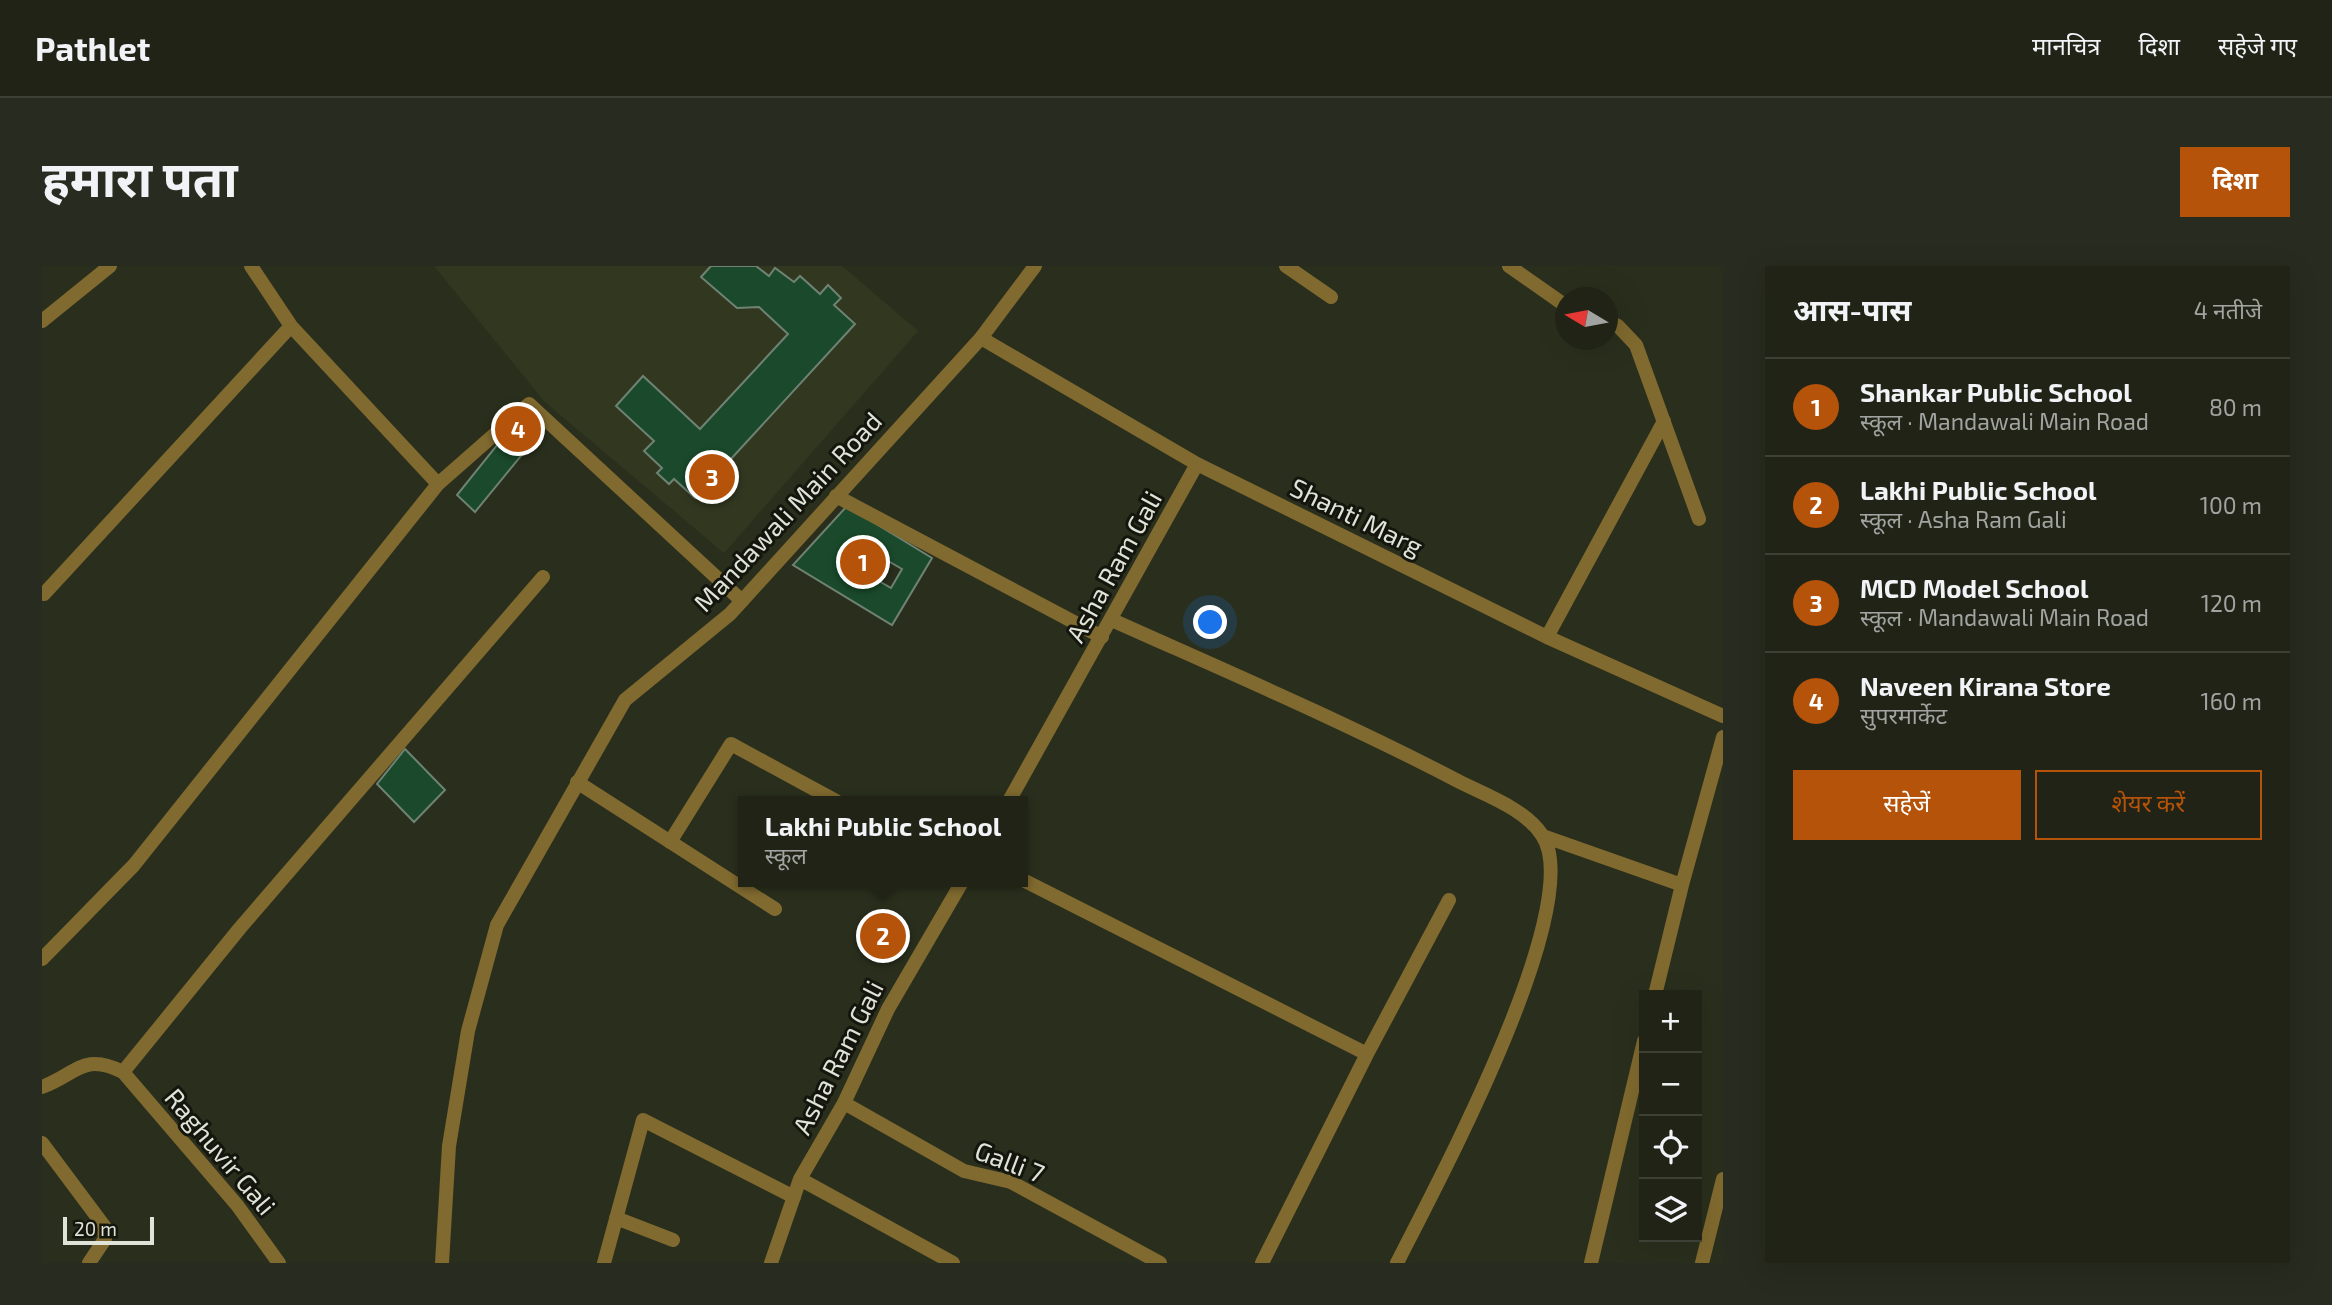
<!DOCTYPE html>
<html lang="hi">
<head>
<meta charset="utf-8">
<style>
  body { margin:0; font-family:"Exo 2","Noto Sans Devanagari",sans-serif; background:#282b1f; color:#f1f3f6 }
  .controls { position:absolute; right:21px; bottom:21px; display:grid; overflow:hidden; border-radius:0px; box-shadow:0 7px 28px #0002 }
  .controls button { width:63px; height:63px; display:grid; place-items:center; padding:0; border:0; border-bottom:2px solid #3d4035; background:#202316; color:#f1f3f6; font:35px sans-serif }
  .compass { position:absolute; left:1513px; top:21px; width:63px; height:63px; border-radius:50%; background:#202316; box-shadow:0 7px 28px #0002; rotate:280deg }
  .scale { position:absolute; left:21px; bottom:18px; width:91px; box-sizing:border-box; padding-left:7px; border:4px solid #e0e3d8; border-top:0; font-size:19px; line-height:24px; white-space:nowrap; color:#e0e3d8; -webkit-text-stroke:5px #14160e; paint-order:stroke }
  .you { position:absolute; left:1169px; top:357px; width:24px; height:24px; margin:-18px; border:5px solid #fff; border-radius:50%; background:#1a73e8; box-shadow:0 0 0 10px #1a73e833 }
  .badge { display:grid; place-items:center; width:46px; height:46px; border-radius:50%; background:#b45309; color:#fff; font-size:23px; font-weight:700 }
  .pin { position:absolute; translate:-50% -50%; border:4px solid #fff; box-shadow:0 2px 7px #0006 }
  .popup { position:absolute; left:696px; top:530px; width:290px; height:91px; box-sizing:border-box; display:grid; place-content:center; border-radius:0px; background:#202316; filter:drop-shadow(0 2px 5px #0005); font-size:23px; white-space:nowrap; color:#a2a4a1 }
  .popup b { font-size:26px; color:#f1f3f6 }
  .popup::after { content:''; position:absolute; left:50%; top:100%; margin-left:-14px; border:14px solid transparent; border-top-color:#202316 }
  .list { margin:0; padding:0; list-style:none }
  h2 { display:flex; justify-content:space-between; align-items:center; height:91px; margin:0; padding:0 28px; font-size:30px }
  h2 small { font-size:23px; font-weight:400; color:#a2a4a1 }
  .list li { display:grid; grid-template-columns:46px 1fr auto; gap:21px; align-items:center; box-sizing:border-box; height:98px; padding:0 28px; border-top:2px solid #3d4035 }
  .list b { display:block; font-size:26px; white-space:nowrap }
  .list p { margin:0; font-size:23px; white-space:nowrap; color:#a2a4a1 }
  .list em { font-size:23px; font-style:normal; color:#a2a4a1 }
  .actions { display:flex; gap:14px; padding:21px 28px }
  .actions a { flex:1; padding:16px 0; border:2px solid #b45309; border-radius:0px; text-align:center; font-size:24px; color:#b45309 }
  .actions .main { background:#b45309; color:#fff }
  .icon { flex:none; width:38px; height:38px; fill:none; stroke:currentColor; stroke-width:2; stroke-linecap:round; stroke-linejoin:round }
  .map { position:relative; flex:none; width:1681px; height:997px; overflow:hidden; border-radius:0px }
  header { display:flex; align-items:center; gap:42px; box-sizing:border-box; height:98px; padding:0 35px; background:#202316; border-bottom:2px solid #3d4035 }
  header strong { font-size:33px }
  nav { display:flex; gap:38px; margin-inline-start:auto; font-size:24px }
  .intro { display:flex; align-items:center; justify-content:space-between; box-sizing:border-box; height:168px; padding:0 42px }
  h1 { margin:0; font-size:49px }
  .button { padding:18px 32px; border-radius:0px; background:#b45309; color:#fff; font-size:24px; font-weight:700 }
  main { display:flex; gap:42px; padding:0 42px }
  aside { flex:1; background:#202316; border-radius:0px; box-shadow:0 7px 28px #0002 }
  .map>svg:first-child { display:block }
  .built { fill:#323820 }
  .building { fill:#1a4a2b; stroke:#6f8274; stroke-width:2; fill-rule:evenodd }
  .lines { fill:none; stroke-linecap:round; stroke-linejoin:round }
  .service { stroke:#806a2f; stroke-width:14 }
  .minor { stroke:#806a2f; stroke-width:14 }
  .tertiary { stroke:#806a2f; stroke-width:14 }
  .labels { text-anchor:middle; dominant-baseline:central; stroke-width:6; stroke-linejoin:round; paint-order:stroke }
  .street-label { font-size:26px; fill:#e0e3d8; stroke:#14160e }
</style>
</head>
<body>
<header>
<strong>Pathlet</strong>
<nav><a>मानचित्र</a><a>दिशा</a><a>सहेजे गए</a></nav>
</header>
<div class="intro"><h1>हमारा पता</h1><a class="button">दिशा</a></div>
<main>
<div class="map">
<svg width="1681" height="997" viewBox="0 0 1681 997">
  <rect width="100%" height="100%" fill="#2a2f1d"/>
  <path class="built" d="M 392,0 L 800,0 L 876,65 L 682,287 L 503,136 Z"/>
  <path class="building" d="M 669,0 L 714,0 L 727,10 L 733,2 L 752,16 L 758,10 L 778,28 L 786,19 L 799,32 L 792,39 L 813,58 L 653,232 L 632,213 L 627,218 L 615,207 L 620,202 L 602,185 L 612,175 L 574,140 L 601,110 L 658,163 L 746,68 L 717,41 L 695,42 L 659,11 Z
    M 472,158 L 492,174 L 433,246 L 415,229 Z
    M 805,240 L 890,292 L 850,359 L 751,299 ZM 834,288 L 860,303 L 849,322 L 823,307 Z
    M 363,483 L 403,524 L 372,556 L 335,518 Z"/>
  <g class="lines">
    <path class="service" d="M 794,230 L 1060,371
      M 574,952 L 631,974
      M 562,997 L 601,854 L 752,931"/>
    <path class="minor" d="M 209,0 L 249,60 L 396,218
      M 1244,0 L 1289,31
      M 1467,0 L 1524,40
      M 0,55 L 68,0
      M 1566,55 L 1576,60 L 1594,79 L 1657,253
      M 939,72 L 1155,198 L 1505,371 L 1681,450
      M 2,328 L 249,60
      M 1070,354 C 1186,406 1303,456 1416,515 C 1443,529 1482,542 1500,569 C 1547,638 1391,925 1355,997
      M 1505,371 L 1622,155
      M 535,516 L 733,643
      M 967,535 L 1155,198
      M 1501,570 L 1640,619
      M 628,576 L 689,478 L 794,535
      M 981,614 L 1325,788
      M 0,693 L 92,599 L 396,218 L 487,138 L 700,335
      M 1613,729 L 1640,619 L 1681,471
      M 81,806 L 198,662 L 501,311
      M 0,821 C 35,808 41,786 81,806 L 195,939 L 237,997
      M 802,837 L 922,905 L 969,916 L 1118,997
      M 0,877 L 62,960 L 63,973 L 47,997
      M 758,913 L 911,997
      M 729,997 L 758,913 L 802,837 L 846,743 L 920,616
      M 1220,997 L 1325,788 L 1407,634
      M 1549,997 L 1602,775"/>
    <path class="tertiary" d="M 400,997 L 407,880 L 426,765 L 455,659 L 583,434 L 688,348 L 939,72 L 993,0
      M 1660,997 L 1681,913"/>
  </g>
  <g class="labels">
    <g class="street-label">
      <text transform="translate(745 245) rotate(-47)">Mandawali Main Road</text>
      <text transform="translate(1315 250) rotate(26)">Shanti Marg</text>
      <text transform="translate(1071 300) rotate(-61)">Asha Ram Gali</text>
      <text transform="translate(795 791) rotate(-63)">Asha Ram Gali</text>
      <text transform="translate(179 885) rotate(50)">Raghuvir Gali</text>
      <text transform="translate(968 895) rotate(21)">Galli 7</text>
    </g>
  </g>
</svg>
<div class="controls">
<button>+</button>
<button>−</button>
<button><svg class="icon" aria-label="locate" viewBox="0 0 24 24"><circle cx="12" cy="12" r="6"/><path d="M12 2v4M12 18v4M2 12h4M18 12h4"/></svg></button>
<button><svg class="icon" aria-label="layers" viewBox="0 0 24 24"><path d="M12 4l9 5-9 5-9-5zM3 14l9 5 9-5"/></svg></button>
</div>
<svg class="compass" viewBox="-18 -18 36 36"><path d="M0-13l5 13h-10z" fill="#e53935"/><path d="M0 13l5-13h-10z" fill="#a2a4a1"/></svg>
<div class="scale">20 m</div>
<div class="you"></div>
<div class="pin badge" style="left:821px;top:296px">1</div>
<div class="pin badge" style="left:841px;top:670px">2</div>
<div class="popup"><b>Lakhi Public School</b>स्कूल</div>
<div class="pin badge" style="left:670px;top:211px">3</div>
<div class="pin badge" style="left:476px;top:163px">4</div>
</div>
<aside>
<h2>आस-पास<small>4 नतीजे</small></h2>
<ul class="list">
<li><span class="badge">1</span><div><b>Shankar Public School</b><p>स्कूल · Mandawali Main Road</p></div><em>80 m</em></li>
<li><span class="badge">2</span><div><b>Lakhi Public School</b><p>स्कूल · Asha Ram Gali</p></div><em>100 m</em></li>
<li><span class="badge">3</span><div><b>MCD Model School</b><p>स्कूल · Mandawali Main Road</p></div><em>120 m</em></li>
<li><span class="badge">4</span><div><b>Naveen Kirana Store</b><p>सुपरमार्केट</p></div><em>160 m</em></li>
</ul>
<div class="actions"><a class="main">सहेजें</a><a>शेयर करें</a></div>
</aside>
</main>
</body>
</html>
